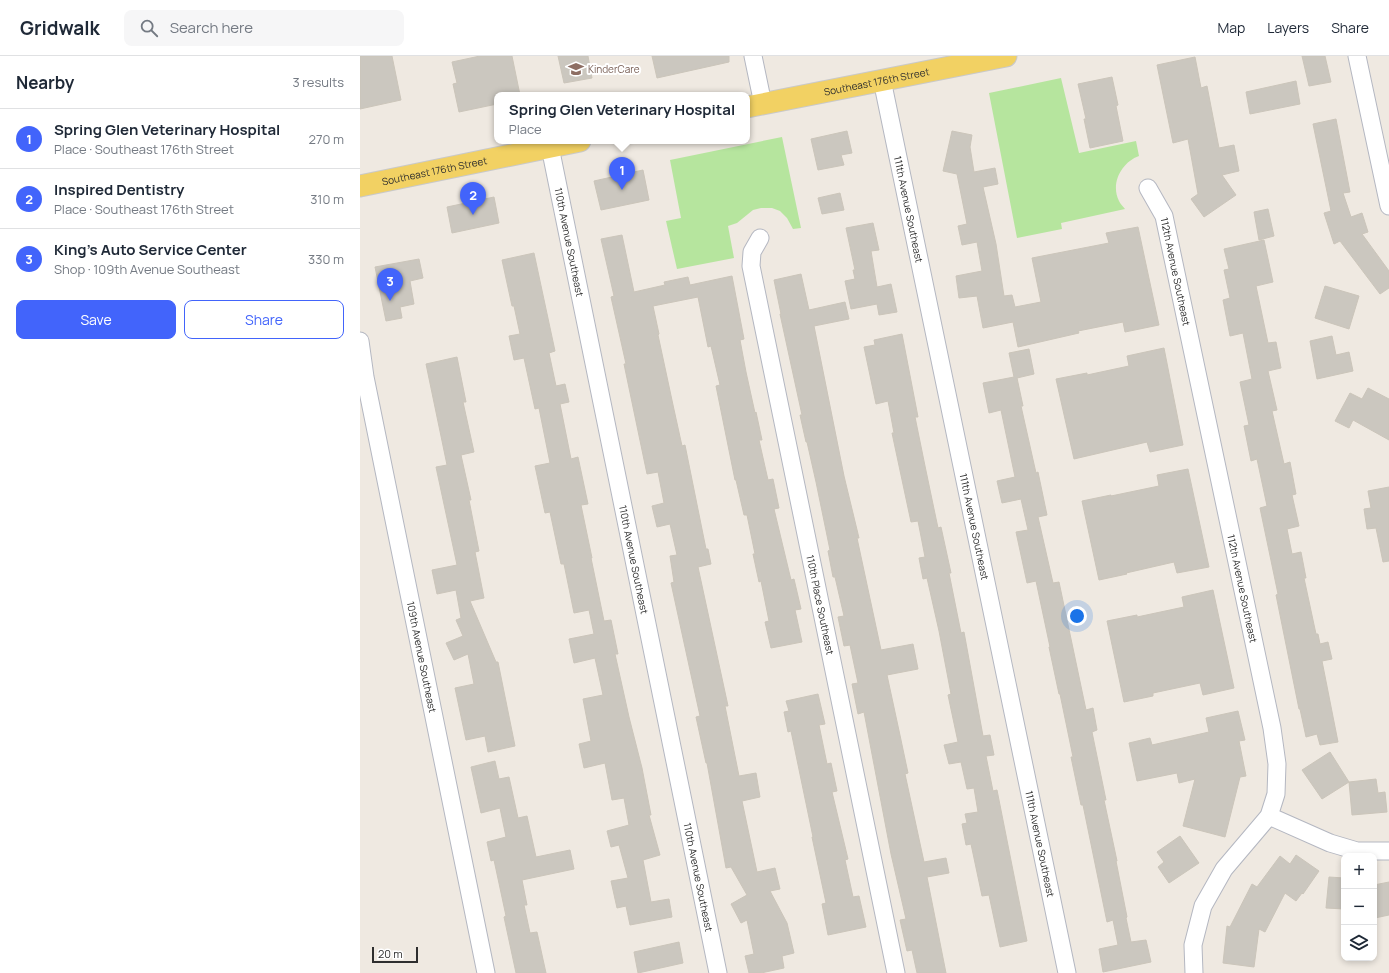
<!DOCTYPE html>
<html lang="en">
<head>
<meta charset="utf-8">
<style>
  body { margin:0; font-family:Manrope,sans-serif; background:#f6f6f7; color:#1f2937 }
  .controls { position:absolute; right:12px; bottom:12px; display:grid; overflow:hidden; border-radius:8px; box-shadow:0 2px 6px #0003 }
  .controls button { width:36px; height:36px; display:grid; place-items:center; padding:0; border:0; border-bottom:1px solid #e0e1e3; background:#fff; color:#1f2937; font:20px sans-serif }
  .scale { position:absolute; left:12px; bottom:10px; width:46px; box-sizing:border-box; padding-left:4px; border:2px solid #2e2e2e; border-top:0; font-size:11px; line-height:14px; white-space:nowrap; color:#2e2e2e; -webkit-text-stroke:3px #fff; paint-order:stroke }
  .you { position:absolute; left:717px; top:560px; width:14px; height:14px; margin:-10px; border:3px solid #fff; border-radius:50%; background:#1a73e8; box-shadow:0 0 0 6px #1a73e833 }
  .badge { display:grid; place-items:center; width:26px; height:26px; border-radius:50%; background:#4264fb; color:#fff; font-size:13px; font-weight:700 }
  .pin { position:absolute; translate:-50% -33px; filter:drop-shadow(0 1px 2px #0008) }
  .pin::after { content:''; position:absolute; top:21px; width:14px; height:12px; background:inherit; clip-path:polygon(0 0,100% 0,50% 100%) }
  .popup { position:absolute; left:134px; top:36px; width:256px; height:52px; box-sizing:border-box; display:grid; place-content:center; border-radius:8px; background:#fff; filter:drop-shadow(0 1px 3px #0005); font-size:13px; white-space:nowrap; color:#747a83 }
  .popup b { font-size:15px; color:#1f2937 }
  .popup::after { content:''; position:absolute; left:50%; top:100%; margin-left:-8px; border:8px solid transparent; border-top-color:#fff }
  .list { margin:0; padding:0; list-style:none }
  h2 { display:flex; justify-content:space-between; align-items:center; height:52px; margin:0; padding:0 16px; font-size:17px }
  h2 small { font-size:13px; font-weight:400; color:#747a83 }
  .list li { display:grid; grid-template-columns:26px 1fr auto; gap:12px; align-items:center; box-sizing:border-box; height:60px; padding:0 16px; border-top:1px solid #e0e1e3 }
  .list b { display:block; font-size:15px; white-space:nowrap }
  .list p { margin:0; font-size:13px; white-space:nowrap; color:#747a83 }
  .list em { font-size:13px; font-style:normal; color:#747a83 }
  .actions { display:flex; gap:8px; padding:12px 16px }
  .actions a { flex:1; padding:9px 0; border:1px solid #4264fb; border-radius:8px; text-align:center; font-size:14px; color:#4264fb }
  .actions .main { background:#4264fb; color:#fff }
  .icon { flex:none; width:22px; height:22px; fill:none; stroke:currentColor; stroke-width:2; stroke-linecap:round; stroke-linejoin:round }
  .map { position:relative; flex:none; width:1029px; height:917px; overflow:hidden }
  header { display:flex; align-items:center; gap:24px; box-sizing:border-box; height:56px; padding:0 20px; background:#fff; border-bottom:1px solid #e0e1e3 }
  header strong { font-size:19px }
  nav { display:flex; gap:22px; margin-inline-start:auto; font-size:14px }
  .search { width:280px; height:36px; background:#f6f6f7; display:flex; align-items:center; gap:10px; box-sizing:border-box; padding:0 14px; border-radius:8px; color:#747a83; font-size:15px }
  main { display:flex }
  aside { flex:1; background:#fff }
  .map>svg:first-child { display:block }
  .green { fill:#b6e59e }
  .building { fill:#cbc7bf; stroke:#cbc5ba }
  .lines { fill:none; stroke-linecap:round; stroke-linejoin:round }
  .minor-casing { stroke:#b4b7c1; stroke-width:19 }
  .major-casing { stroke:#c9c9c9; stroke-width:23 }
  .minor { stroke:#fff; stroke-width:17 }
  .major { stroke:#f2d163; stroke-width:21 }
  .labels { text-anchor:middle; dominant-baseline:central; stroke-width:4; stroke-linejoin:round; paint-order:stroke }
  .education-label { font-size:10px; fill:#785e54; stroke:#fff; text-anchor:start }
  .street-label { font-size:10px; fill:#2e2e2e; stroke:#fff }
</style>
</head>
<body>
<header>
<strong>Gridwalk</strong>
<div class="search"><svg class="icon" aria-label="search" viewBox="0 0 24 24"><circle cx="10" cy="10" r="6"/><path d="M15 15l6 6"/></svg>Search here</div>
<nav><a>Map</a><a>Layers</a><a>Share</a></nav>
</header>
<main>
<aside>
<h2>Nearby<small>3 results</small></h2>
<ul class="list">
<li><span class="badge">1</span><div><b>Spring Glen Veterinary Hospital</b><p>Place · Southeast 176th Street</p></div><em>270 m</em></li>
<li><span class="badge">2</span><div><b>Inspired Dentistry</b><p>Place · Southeast 176th Street</p></div><em>310 m</em></li>
<li><span class="badge">3</span><div><b>King's Auto Service Center</b><p>Shop · 109th Avenue Southeast</p></div><em>330 m</em></li>
</ul>
<div class="actions"><a class="main">Save</a><a>Share</a></div>
</aside>
<div class="map">
<svg width="1029" height="917" viewBox="0 0 1029 917">
  <rect width="100%" height="100%" fill="#efe9e1"/>
  <path class="green" d="M 701,22 L 719,97 L 776,85 L 779,100 C 762,106 750,127 759,145 C 760,148 763,150 765,153 L 701,167 L 702,173 L 657,182 L 629,37 Z
    M 422,81 L 441,172 L 433,173 L 427,162 L 420,155 L 412,152 L 401,152 L 393,154 L 377,167 L 368,170 L 374,202 L 317,213 L 306,165 L 321,162 L 310,104 Z"/>
  <path class="building" d="M 0,0 L 32,0 L 41,44 L 0,53 Z
    M 120,0 L 152,0 L 160,39 L 137,39 L 137,48 L 99,56 L 93,28 L 97,27 L 92,6 Z
    M 198,0 L 228,0 L 232,22 L 204,27 Z
    M 292,0 L 369,0 L 369,6 L 297,22 Z
    M 942,0 L 965,0 L 971,26 L 949,30 Z
    M 835,1 L 841,32 L 847,30 L 859,92 L 874,89 L 879,115 L 862,119 L 876,139 L 844,161 L 831,143 L 838,138 L 828,83 L 813,87 L 797,9 Z
    M 752,21 L 758,49 L 756,50 L 763,85 L 730,92 L 724,63 L 726,63 L 718,28 Z
    M 936,25 L 940,48 L 890,58 L 886,36 Z
    M 976,63 L 990,136 L 983,137 L 991,161 L 1002,157 L 1008,176 L 1002,178 L 1029,215 L 1029,232 L 1020,238 L 980,185 L 974,188 L 964,157 L 971,155 L 953,68 Z
    M 487,75 L 492,97 L 481,99 L 484,109 L 458,114 L 451,83 Z
    M 592,75 L 612,79 L 610,91 L 614,116 L 635,112 L 638,128 L 623,131 L 636,188 L 644,240 L 652,239 L 655,251 L 681,246 L 672,202 L 749,187 L 746,177 L 778,171 L 799,269 L 765,276 L 763,266 L 718,275 L 719,277 L 658,291 L 653,266 L 623,272 L 617,240 L 599,242 L 596,220 L 622,215 L 617,186 L 602,189 L 598,170 L 607,168 L 597,118 L 583,115 Z
    M 283,114 L 289,144 L 241,154 L 234,125 Z
    M 480,137 L 484,154 L 462,158 L 458,142 Z
    M 134,141 L 139,167 L 92,177 L 87,151 Z
    M 908,153 L 914,180 L 899,184 L 894,156 Z
    M 513,167 L 519,194 L 511,195 L 517,231 L 531,228 L 537,256 L 519,259 L 517,248 L 491,253 L 485,225 L 495,223 L 493,214 L 495,214 L 486,172 Z
    M 262,179 L 274,236 L 305,229 L 304,226 L 328,221 L 330,229 L 372,220 L 384,283 L 380,284 L 386,316 L 395,357 L 396,356 L 402,384 L 399,384 L 408,424 L 413,423 L 419,452 L 414,453 L 431,524 L 434,523 L 441,553 L 435,554 L 442,586 L 411,592 L 405,566 L 409,565 L 401,525 L 399,526 L 393,498 L 395,498 L 387,459 L 384,459 L 376,424 L 375,424 L 356,330 L 360,329 L 351,290 L 348,291 L 338,241 L 293,250 L 299,278 L 298,279 L 313,349 L 322,390 L 325,389 L 346,493 L 348,493 L 351,508 L 338,511 L 368,650 L 365,650 L 379,720 L 396,717 L 400,741 L 382,745 L 397,816 L 415,812 L 420,833 L 410,835 L 427,867 L 434,897 L 422,900 L 424,912 L 401,917 L 389,917 L 385,900 L 394,898 L 387,864 L 381,867 L 371,848 L 387,839 L 371,811 L 366,812 L 347,707 L 346,707 L 336,661 L 340,660 L 311,527 L 314,526 L 310,500 L 317,499 L 310,468 L 297,471 L 292,450 L 304,447 L 298,416 L 287,418 L 264,308 L 266,308 L 251,241 L 254,240 L 241,183 Z
    M 904,184 L 913,226 L 896,230 L 908,287 L 916,286 L 921,312 L 908,315 L 917,354 L 912,355 L 924,408 L 930,406 L 936,438 L 932,439 L 939,470 L 927,473 L 932,498 L 941,496 L 946,522 L 944,522 L 956,578 L 958,578 L 960,588 L 968,586 L 972,603 L 962,605 L 978,686 L 960,689 L 957,678 L 946,681 L 940,653 L 939,653 L 916,539 L 918,538 L 900,452 L 907,450 L 897,403 L 891,405 L 884,370 L 889,369 L 880,326 L 892,323 L 883,277 L 870,280 L 863,244 L 870,242 L 864,214 L 869,213 L 864,193 Z
    M 174,197 L 195,295 L 189,297 L 196,330 L 205,328 L 209,346 L 200,348 L 211,403 L 218,401 L 228,448 L 221,449 L 232,502 L 231,502 L 244,565 L 251,564 L 258,598 L 255,598 L 269,661 L 282,712 L 291,759 L 289,759 L 300,799 L 283,804 L 291,846 L 309,843 L 312,861 L 270,869 L 266,850 L 257,852 L 251,825 L 268,822 L 259,789 L 251,791 L 247,775 L 269,769 L 264,742 L 252,744 L 245,707 L 224,712 L 219,688 L 231,685 L 223,643 L 243,639 L 235,602 L 214,607 L 209,583 L 234,578 L 229,554 L 214,557 L 204,508 L 201,508 L 190,456 L 185,457 L 175,410 L 190,407 L 179,352 L 175,353 L 164,302 L 154,304 L 149,280 L 160,278 L 154,250 L 152,250 L 142,204 Z
    M 59,203 L 63,222 L 50,225 L 54,248 L 40,251 L 42,262 L 26,265 L 15,211 Z
    M 441,218 L 449,254 L 485,246 L 489,263 L 454,270 L 484,420 L 499,482 L 497,482 L 521,594 L 553,588 L 558,613 L 527,619 L 541,684 L 548,717 L 545,718 L 564,806 L 586,802 L 589,817 L 567,821 L 586,917 L 557,917 L 552,894 L 547,895 L 540,864 L 546,863 L 531,798 L 504,656 L 498,658 L 492,628 L 498,627 L 490,589 L 484,590 L 478,561 L 484,560 L 475,521 L 473,521 L 468,495 L 470,494 L 456,426 L 447,386 L 446,386 L 440,359 L 442,359 L 420,258 L 421,258 L 414,224 Z
    M 965,230 L 999,240 L 989,273 L 955,262 Z
    M 542,278 L 558,361 L 555,361 L 565,410 L 578,472 L 581,471 L 591,517 L 589,517 L 601,577 L 604,576 L 623,680 L 630,679 L 634,699 L 626,700 L 633,735 L 637,734 L 667,885 L 640,891 L 629,839 L 622,840 L 611,788 L 606,789 L 602,768 L 607,767 L 605,758 L 618,756 L 614,732 L 607,733 L 601,706 L 589,708 L 584,689 L 598,686 L 588,639 L 591,638 L 579,575 L 567,522 L 563,523 L 559,502 L 565,501 L 558,465 L 551,466 L 532,377 L 534,377 L 528,345 L 516,348 L 504,291 L 515,289 L 514,284 Z
    M 972,280 L 976,299 L 989,296 L 993,315 L 957,323 L 950,285 Z
    M 804,292 L 823,389 L 790,396 L 787,386 L 714,403 L 696,323 L 727,317 L 727,319 L 769,310 L 767,300 Z
    M 669,293 L 674,318 L 657,322 L 663,350 L 661,350 L 676,417 L 678,416 L 687,459 L 678,461 L 693,527 L 699,526 L 726,654 L 733,652 L 737,674 L 732,676 L 746,744 L 744,744 L 757,805 L 756,805 L 767,861 L 766,862 L 771,886 L 786,884 L 791,906 L 743,916 L 739,893 L 758,889 L 753,864 L 747,866 L 723,749 L 721,749 L 711,701 L 713,701 L 700,638 L 699,638 L 689,591 L 690,591 L 676,525 L 667,527 L 656,476 L 668,474 L 661,443 L 642,447 L 637,425 L 655,421 L 641,354 L 629,357 L 623,327 L 654,321 L 649,297 Z
    M 97,301 L 106,346 L 103,346 L 114,396 L 101,399 L 111,444 L 109,444 L 119,495 L 115,496 L 124,542 L 110,545 L 136,606 L 138,606 L 155,690 L 128,696 L 125,680 L 106,684 L 95,632 L 114,628 L 108,598 L 94,604 L 86,587 L 103,580 L 96,564 L 101,562 L 96,534 L 77,538 L 72,514 L 97,509 L 76,411 L 87,409 L 66,308 Z
    M 1008,332 L 1029,343 L 1029,384 L 993,364 L 989,372 L 975,365 L 990,337 L 1002,343 Z
    M 828,413 L 849,511 L 817,517 L 814,506 L 766,517 L 767,518 L 739,524 L 722,445 L 751,439 L 751,440 L 799,430 L 797,419 Z
    M 1029,431 L 1029,505 L 1023,506 L 1016,472 L 1007,473 L 1004,453 L 1011,452 L 1008,435 Z
    M 853,534 L 874,632 L 843,639 L 840,627 L 793,637 L 793,640 L 764,646 L 747,565 L 777,559 L 777,561 L 824,551 L 822,541 Z
    M 458,638 L 465,668 L 459,669 L 467,708 L 471,707 L 477,735 L 472,736 L 488,803 L 485,804 L 493,841 L 499,840 L 506,871 L 468,879 L 462,848 L 466,847 L 452,781 L 453,781 L 431,675 L 428,676 L 424,656 L 429,655 L 426,645 Z
    M 878,655 L 885,684 L 879,685 L 886,720 L 880,721 L 865,781 L 823,770 L 835,723 L 819,727 L 817,717 L 777,725 L 769,687 L 790,682 L 792,689 L 849,676 L 846,662 Z
    M 970,696 L 989,726 L 962,743 L 942,714 Z
    M 135,705 L 139,723 L 149,721 L 158,762 L 167,760 L 176,801 L 210,794 L 214,813 L 162,824 L 167,849 L 164,849 L 170,877 L 177,876 L 186,917 L 156,917 L 144,861 L 146,860 L 134,804 L 131,805 L 127,786 L 146,781 L 140,752 L 121,757 L 111,711 Z
    M 1016,723 L 1018,737 L 1025,736 L 1027,756 L 992,759 L 989,726 Z
    M 820,780 L 839,807 L 809,827 L 798,811 L 804,806 L 797,796 Z
    M 936,799 L 959,815 L 943,838 L 942,837 L 936,845 L 925,837 L 905,876 L 899,873 L 894,911 L 863,907 L 867,870 L 870,871 L 892,828 L 897,831 L 920,800 L 930,808 Z
    M 969,821 L 984,822 L 984,853 L 966,852 Z
    M 1029,826 L 1029,859 L 1015,862 L 1014,855 L 1014,829 Z
    M 319,886 L 323,907 L 278,917 L 274,896 Z"/>
  <g class="lines">
    <defs>
      <g id="minor">
        <path d="M 393,0 L 403,48"/>
        <path d="M 997,0 L 1029,150"/>
        <path id="s1" d="M 522,24 L 707,917"/>
        <path id="s2" d="M 190,91 L 358,917"/>
        <path id="s3" d="M 788,132 L 804,160 L 912,672 L 917,708 L 916,738 L 909,760 L 864,813 L 843,850 L 833,889 L 834,917"/>
        <path id="s4" d="M 400,182 L 392,196 L 391,210 L 536,917"/>
        <path id="s5" d="M 0,285 L 5,321 L 126,917"/>
        <path d="M 909,760 L 970,787 L 997,795 L 1029,795"/>
      </g>
      <g id="major">
        <path id="s6" d="M 387,51 L 646,0"/>
        <path id="s7" d="M 0,130 L 220,85"/>
      </g>
    </defs>
    <use href="#minor" class="minor-casing"/>
    <use href="#major" class="major-casing"/>
    <use href="#minor" class="minor"/>
    <use href="#major" class="major"/>
  </g>
  <defs>
    <symbol id="school-bare" viewBox="-9 -9 18 18"><path d="M0-5L7-2L0 1L-7-2ZM-4 1L0 2.5L4 1V4Q0 6-4 4Z" fill="#8d6e63" stroke="#fff" stroke-width="2.5" paint-order="stroke"/></symbol>
  </defs>
  <g fill-rule="evenodd">
    <use href="#school-bare" x="205" y="2" width="22" height="22"/>
  </g>
  <g class="labels">
    <g class="education-label">
      <text x="228" y="13">KinderCare</text>
    </g>
    <g class="street-label">
      <text stroke="none"><textPath href="#s6" startOffset="132">Southeast 176th Street</textPath></text>
      <text stroke="none"><textPath href="#s7" startOffset="76">Southeast 176th Street</textPath></text>
      <text stroke="none"><textPath href="#s1" startOffset="132">111th Avenue Southeast</textPath></text>
      <text stroke="none"><textPath href="#s2" startOffset="97">110th Avenue Southeast</textPath></text>
      <text stroke="none"><textPath href="#s3" startOffset="89">112th Avenue Southeast</textPath></text>
      <text stroke="none"><textPath href="#s1" startOffset="456">111th Avenue Southeast</textPath></text>
      <text stroke="none"><textPath href="#s2" startOffset="421">110th Avenue Southeast</textPath></text>
      <text stroke="none"><textPath href="#s3" startOffset="413">112th Avenue Southeast</textPath></text>
      <text stroke="none"><textPath href="#s4" startOffset="376">110th Place Southeast</textPath></text>
      <text stroke="none"><textPath href="#s5" startOffset="322">109th Avenue Southeast</textPath></text>
      <text stroke="none"><textPath href="#s1" startOffset="780">111th Avenue Southeast</textPath></text>
      <text stroke="none"><textPath href="#s2" startOffset="745">110th Avenue Southeast</textPath></text>
    </g>
  </g>
</svg>
<div class="controls">
<button>+</button>
<button>−</button>
<button><svg class="icon" aria-label="layers" viewBox="0 0 24 24"><path d="M12 4l9 5-9 5-9-5zM3 14l9 5 9-5"/></svg></button>
</div>
<div class="scale">20 m</div>
<div class="you"></div>
<div class="pin badge" style="left:262px;top:134px">1</div>
<div class="popup"><b>Spring Glen Veterinary Hospital</b>Place</div>
<div class="pin badge" style="left:113px;top:159px">2</div>
<div class="pin badge" style="left:30px;top:245px">3</div>
</div>
</main>
</body>
</html>
